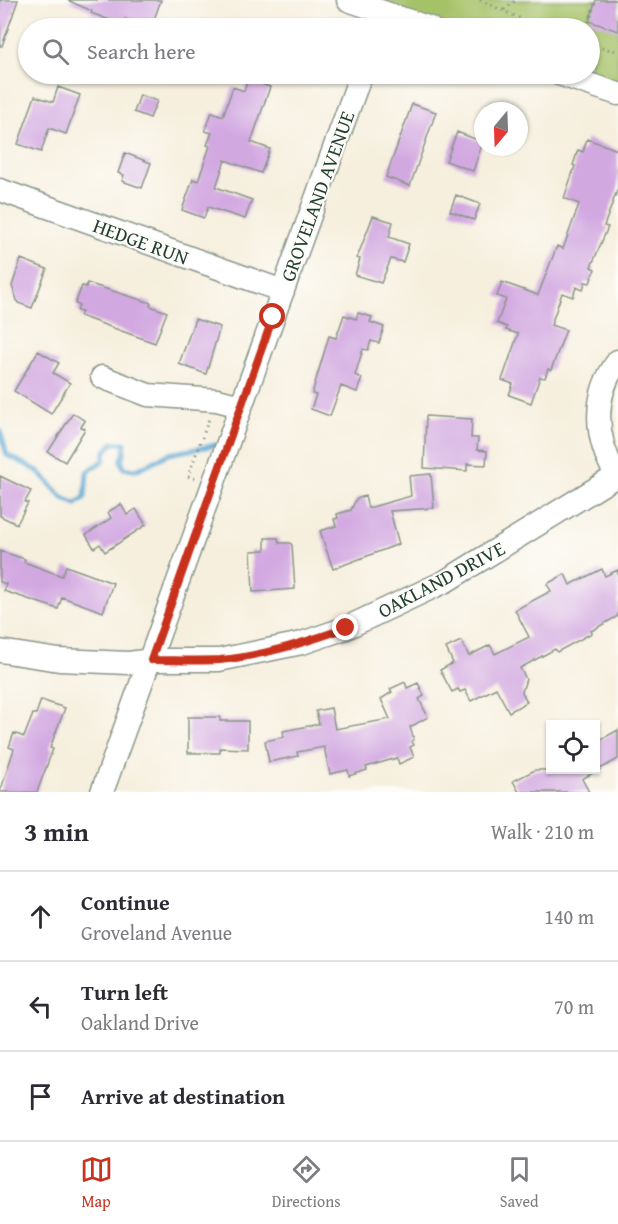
<!DOCTYPE html>
<html lang="en">
<head>
<meta charset="utf-8">
<style>
  body { margin:0; font-family:"Gentium Book Plus",serif; background:#f2f2f3; color:#2b2b33 }
  .controls { position:absolute; right:18px; bottom:18px; display:grid; overflow:hidden; border-radius:0px; box-shadow:0 2px 4px #0004 }
  .controls button { width:54px; height:54px; display:grid; place-items:center; padding:0; border:0; border-bottom:2px solid #e1e1e2; background:#fff; color:#2b2b33; font:30px sans-serif }
  .compass { position:absolute; left:474px; top:102px; width:54px; height:54px; border-radius:50%; background:#fff; box-shadow:0 2px 4px #0004; rotate:199deg }
  .stop { position:absolute; width:18px; height:18px; margin:-14px; border:4px solid #c8321e; border-radius:50%; background:#fff }
  .stop.end { background:#c8321e; border-color:#fff; box-shadow:0 2px 6px #0008 }
  .list { margin:0; padding:0; list-style:none }
  h2 { display:flex; justify-content:space-between; align-items:center; height:78px; margin:0; padding:0 24px; font-size:26px }
  h2 small { font-size:20px; font-weight:400; color:#7c7c81 }
  .list li { display:grid; grid-template-columns:39px 1fr auto; gap:18px; align-items:center; box-sizing:border-box; height:90px; padding:0 24px; border-top:2px solid #e1e1e2 }
  .list b { display:block; font-size:22px; white-space:nowrap }
  .list p { margin:0; font-size:20px; white-space:nowrap; color:#7c7c81 }
  .list em { font-size:20px; font-style:normal; color:#7c7c81 }
  .icon { flex:none; width:33px; height:33px; fill:none; stroke:currentColor; stroke-width:2; stroke-linecap:round; stroke-linejoin:round }
  .map { position:relative; flex:none; width:618px; height:792px; overflow:hidden }
  .search { position:absolute; background:#fff; box-shadow:0 2px 4px #0004; left:18px; right:18px; top:18px; height:66px; display:flex; align-items:center; gap:15px; box-sizing:border-box; padding:0 21px; border-radius:33px; color:#7c7c81; font-size:22px }
  .sheet { height:348px; background:#fff }
  nav { display:flex; justify-content:space-around; align-items:center; box-sizing:border-box; height:84px; border-top:2px solid #e1e1e2; background:#fff; font-size:16px; color:#7c7c81 }
  nav a { display:grid; justify-items:center; gap:3px }
  nav .on { color:#c8321e }
  .map>svg:first-child { display:block }
  .green { fill:#a6c269; stroke:#62804e; stroke-width:1.5 }
  .lines { fill:none; stroke-linecap:round; stroke-linejoin:round }
  .stream { stroke:#59a6d2; stroke-width:5 }
  .building { fill:#d2a8e1 }
  .minor-casing { stroke:#8a9689; stroke-width:25 }
  .path { stroke:#8a9689; stroke-width:3; stroke-dasharray:1.5 4.5; stroke-linecap:butt }
  .minor { stroke:#fff; stroke-width:22 }
  .route { stroke:#c8321e; stroke-width:8 }
  .labels { text-anchor:middle; dominant-baseline:central; stroke-width:4.5; stroke-linejoin:round; paint-order:stroke }
  .street-label { font-size:20px; fill:#1f3d34; stroke:#fdfcf7 }
</style>
</head>
<body>
<div class="map">
<svg width="618" height="792" viewBox="0 0 618 792">
  <rect width="100%" height="100%" fill="#fdfcf7"/>
  <filter id="ink" filterUnits="userSpaceOnUse"><feTurbulence type="fractalNoise" baseFrequency=".0167" numOctaves="2"/><feDisplacementMap in="SourceGraphic" scale="12" xChannelSelector="R" yChannelSelector="G"/><feConvolveMatrix kernelMatrix="1 2 1 2 8 2 1 2 1" color-interpolation-filters="sRGB"/></filter>
  <filter id="wash" filterUnits="userSpaceOnUse"><feTurbulence type="fractalNoise" baseFrequency=".008" numOctaves="4" result="noise"/><feDisplacementMap in="SourceGraphic" scale="24" xChannelSelector="R" yChannelSelector="G"/><feGaussianBlur stdDeviation="1.35" result="paint"/><feColorMatrix in="noise" values="0 0 0 0 0 0 0 0 0 0 0 0 0 0 0 0 0 1.4 0 .05"/><feComposite in="paint" operator="in"/></filter>
  <g filter="url(#wash)">
    <rect width="100%" height="100%" fill="#f6efde"/>
    <path class="green" d="M 361,0 L 618,0 L 618,91 L 590,74 L 590,28 L 441,28 Z"/>
    <g class="lines">
      <path class="stream" d="M 0,430 L 7,455 L 38,471 L 63,498 L 76,504 L 85,497 L 87,472 L 104,460 L 105,452 L 113,443 L 125,443 L 124,453 L 121,461 L 124,468 L 136,470 L 169,454 L 216,445"/>
    </g>
    <g id="blocks">
      <path class="building" d="M 0,0 L 18,0 L 2,46 L 0,46 Z
        M 67,0 L 161,0 L 151,28 L 125,19 L 123,25 L 91,13 L 92,11 Z
        M 596,0 L 618,0 L 618,31 L 589,21 Z
        M 248,79 L 270,87 L 251,142 L 270,149 L 261,173 L 225,160 L 216,187 L 252,200 L 245,219 L 208,207 L 204,218 L 182,210 L 193,179 L 198,181 L 210,146 L 207,145 L 212,133 L 205,131 L 212,112 L 223,116 L 233,87 L 244,91 Z
        M 58,87 L 80,95 L 66,134 L 49,128 L 41,152 L 18,144 L 35,96 L 53,102 Z
        M 140,95 L 157,101 L 150,118 L 134,112 Z
        M 412,104 L 436,112 L 410,186 L 386,177 Z
        M 457,132 L 483,142 L 473,171 L 446,161 Z
        M 587,139 L 618,150 L 618,188 L 604,226 L 608,227 L 591,267 L 595,269 L 590,283 L 585,282 L 583,290 L 576,287 L 573,297 L 562,293 L 551,325 L 566,330 L 551,370 L 548,369 L 545,378 L 540,377 L 531,403 L 509,395 L 513,384 L 502,380 L 518,334 L 506,330 L 507,327 L 497,323 L 506,299 L 497,296 L 502,282 L 538,295 L 557,246 L 563,249 L 579,204 L 564,198 L 575,166 L 573,165 L 578,150 L 583,152 Z
        M 125,153 L 151,163 L 142,188 L 122,181 L 124,175 L 118,173 Z
        M 456,195 L 480,204 L 474,220 L 450,211 Z
        M 373,216 L 393,222 L 389,237 L 409,244 L 403,262 L 391,259 L 381,283 L 355,275 L 360,259 L 357,258 Z
        M 21,259 L 47,269 L 32,308 L 18,303 L 12,286 Z
        M 87,283 L 151,303 L 150,306 L 167,312 L 155,343 L 80,316 L 82,312 L 77,311 L 79,305 L 75,304 L 82,286 L 86,287 Z
        M 358,313 L 372,317 L 370,322 L 384,327 L 379,343 L 371,341 L 368,350 L 363,349 L 355,375 L 362,378 L 357,392 L 341,386 L 330,416 L 311,409 L 316,395 L 312,394 L 315,383 L 329,336 L 336,338 L 344,315 L 356,319 Z
        M 195,319 L 220,327 L 206,374 L 179,364 Z
        M 38,351 L 59,363 L 53,373 L 70,383 L 51,414 L 14,391 Z
        M 73,413 L 85,421 L 81,427 L 85,429 L 65,462 L 48,452 Z
        M 426,416 L 472,419 L 471,438 L 478,438 L 477,450 L 487,451 L 486,465 L 467,464 L 467,471 L 424,468 Z
        M 431,474 L 434,508 L 390,511 L 399,544 L 333,569 L 320,531 L 336,526 L 334,519 L 338,518 L 337,514 L 351,510 L 356,499 L 365,496 L 368,508 L 411,496 L 409,476 Z
        M 0,476 L 31,491 L 25,502 L 28,503 L 17,524 L 0,516 Z
        M 121,504 L 127,515 L 136,509 L 146,525 L 105,552 L 100,544 L 94,548 L 86,535 L 111,518 L 108,512 Z
        M 265,538 L 278,538 L 279,543 L 290,543 L 292,545 L 295,589 L 253,592 L 251,551 L 265,550 Z
        M 0,551 L 25,559 L 24,562 L 62,576 L 66,566 L 113,583 L 103,612 L 62,597 L 58,609 L 4,591 L 6,584 L 0,582 Z
        M 602,569 L 605,576 L 618,570 L 618,616 L 591,631 L 592,633 L 557,652 L 555,649 L 520,668 L 526,679 L 522,692 L 527,702 L 509,712 L 496,688 L 471,701 L 465,690 L 460,692 L 458,689 L 452,692 L 440,670 L 453,663 L 446,648 L 461,641 L 469,656 L 490,645 L 495,654 L 529,637 L 515,610 L 551,591 L 547,584 L 565,574 L 570,585 Z
        M 405,682 L 407,688 L 418,683 L 424,696 L 419,699 L 428,717 L 410,727 L 414,739 L 412,741 L 414,745 L 410,747 L 414,757 L 399,764 L 397,758 L 366,767 L 367,770 L 349,776 L 348,770 L 330,774 L 324,747 L 297,752 L 298,756 L 269,762 L 265,741 L 284,737 L 283,731 L 319,724 L 316,711 L 331,708 L 335,729 L 390,719 L 381,699 L 392,692 L 390,689 Z
        M 41,700 L 65,708 L 50,748 L 53,749 L 37,792 L 0,792 L 14,749 L 9,747 L 14,733 L 24,737 L 33,714 L 36,714 Z
        M 188,717 L 220,717 L 220,721 L 248,721 L 248,749 L 220,748 L 220,753 L 188,753 Z
        M 618,730 L 618,759 L 582,779 L 589,792 L 519,792 L 513,781 L 535,770 L 596,770 L 596,742 Z"/>
    </g>
  </g>
  <g filter="url(#ink)">
    <use href="#blocks" fill-opacity="0" stroke="#8a9689" stroke-width="1.5"/>
    <g class="lines">
      <defs>
        <path id="minor" d="M 348,0 L 430,28
          M 559,74 L 618,94
          M 0,190 L 283,291
          M 102,377 L 148,395 L 217,400 L 241,406
          M 617,476 C 594,439 592,395 618,361
          M 0,651 L 59,660 L 129,663 L 151,660 L 219,660 L 302,643 L 346,628 L 446,581 L 618,475
          M 102,792 L 361,74"/>
      </defs>
      <use href="#minor" class="minor-casing"/>
      <path class="path" d="M 480,0 L 541,28
        M 504,10 L 516,0
        M 587,28 L 596,0
        M 590,46 L 618,51
        M 195,479 L 188,476 L 209,419"/>
      <use href="#minor" class="minor"/>
    </g>
  </g>
  <g class="lines" filter="url(#ink)">
    <path class="route" d="M 273,317 L 151,660 C 174,660 197,661 220,660 C 263,656 306,642 346,628"/>
  </g>
  <g class="labels">
    <g class="street-label">
      <text transform="translate(317 196) rotate(-70)">GROVELAND AVENUE</text>
      <text transform="translate(141 241) rotate(20)">HEDGE RUN</text>
      <text transform="translate(441 579) rotate(-28)">OAKLAND DRIVE</text>
    </g>
  </g>
</svg>
<div class="controls">
<button><svg class="icon" aria-label="locate" viewBox="0 0 24 24"><circle cx="12" cy="12" r="6"/><path d="M12 2v4M12 18v4M2 12h4M18 12h4"/></svg></button>
</div>
<svg class="compass" viewBox="-18 -18 36 36"><path d="M0-13l5 13h-10z" fill="#e53935"/><path d="M0 13l5-13h-10z" fill="#7c7c81"/></svg>
<div class="stop" style="left:273px;top:317px"></div>
<div class="stop end" style="left:346px;top:628px"></div>
<div class="search"><svg class="icon" aria-label="search" viewBox="0 0 24 24"><circle cx="10" cy="10" r="6"/><path d="M15 15l6 6"/></svg>Search here</div>
</div>
<section class="sheet">
<h2>3 min<small>Walk · 210 m</small></h2>
<ul class="list">
<li><svg class="icon" aria-label="ahead" viewBox="0 0 24 24"><path d="M12 20V5M6 11l6-6 6 6"/></svg><div><b>Continue</b><p>Groveland Avenue</p></div><em>140 m</em></li>
<li><svg class="icon" aria-label="left" viewBox="0 0 24 24"><path d="M17 20v-9H6M10 6l-5 5 5 5"/></svg><div><b>Turn left</b><p>Oakland Drive</p></div><em>70 m</em></li>
<li><svg class="icon" aria-label="arrive" viewBox="0 0 24 24"><path d="M6 21V4h12l-3 4 3 4H6"/></svg><div><b>Arrive at destination</b></div></li>
</ul>
</section>
<nav>
<a class="on"><svg class="icon" aria-label="map" viewBox="0 0 24 24"><path d="M3 6l6-2 6 2 6-2v14l-6 2-6-2-6 2zM9 4v14M15 6v14"/></svg>Map</a>
<a><svg class="icon" aria-label="directions" viewBox="0 0 24 24"><path d="M12 3l9 9-9 9-9-9zM9 14v-3h6M13 9l2 2-2 2"/></svg>Directions</a>
<a><svg class="icon" aria-label="saved" viewBox="0 0 24 24"><path d="M7 4h10v16l-5-4-5 4z"/></svg>Saved</a>
</nav>
</body>
</html>
